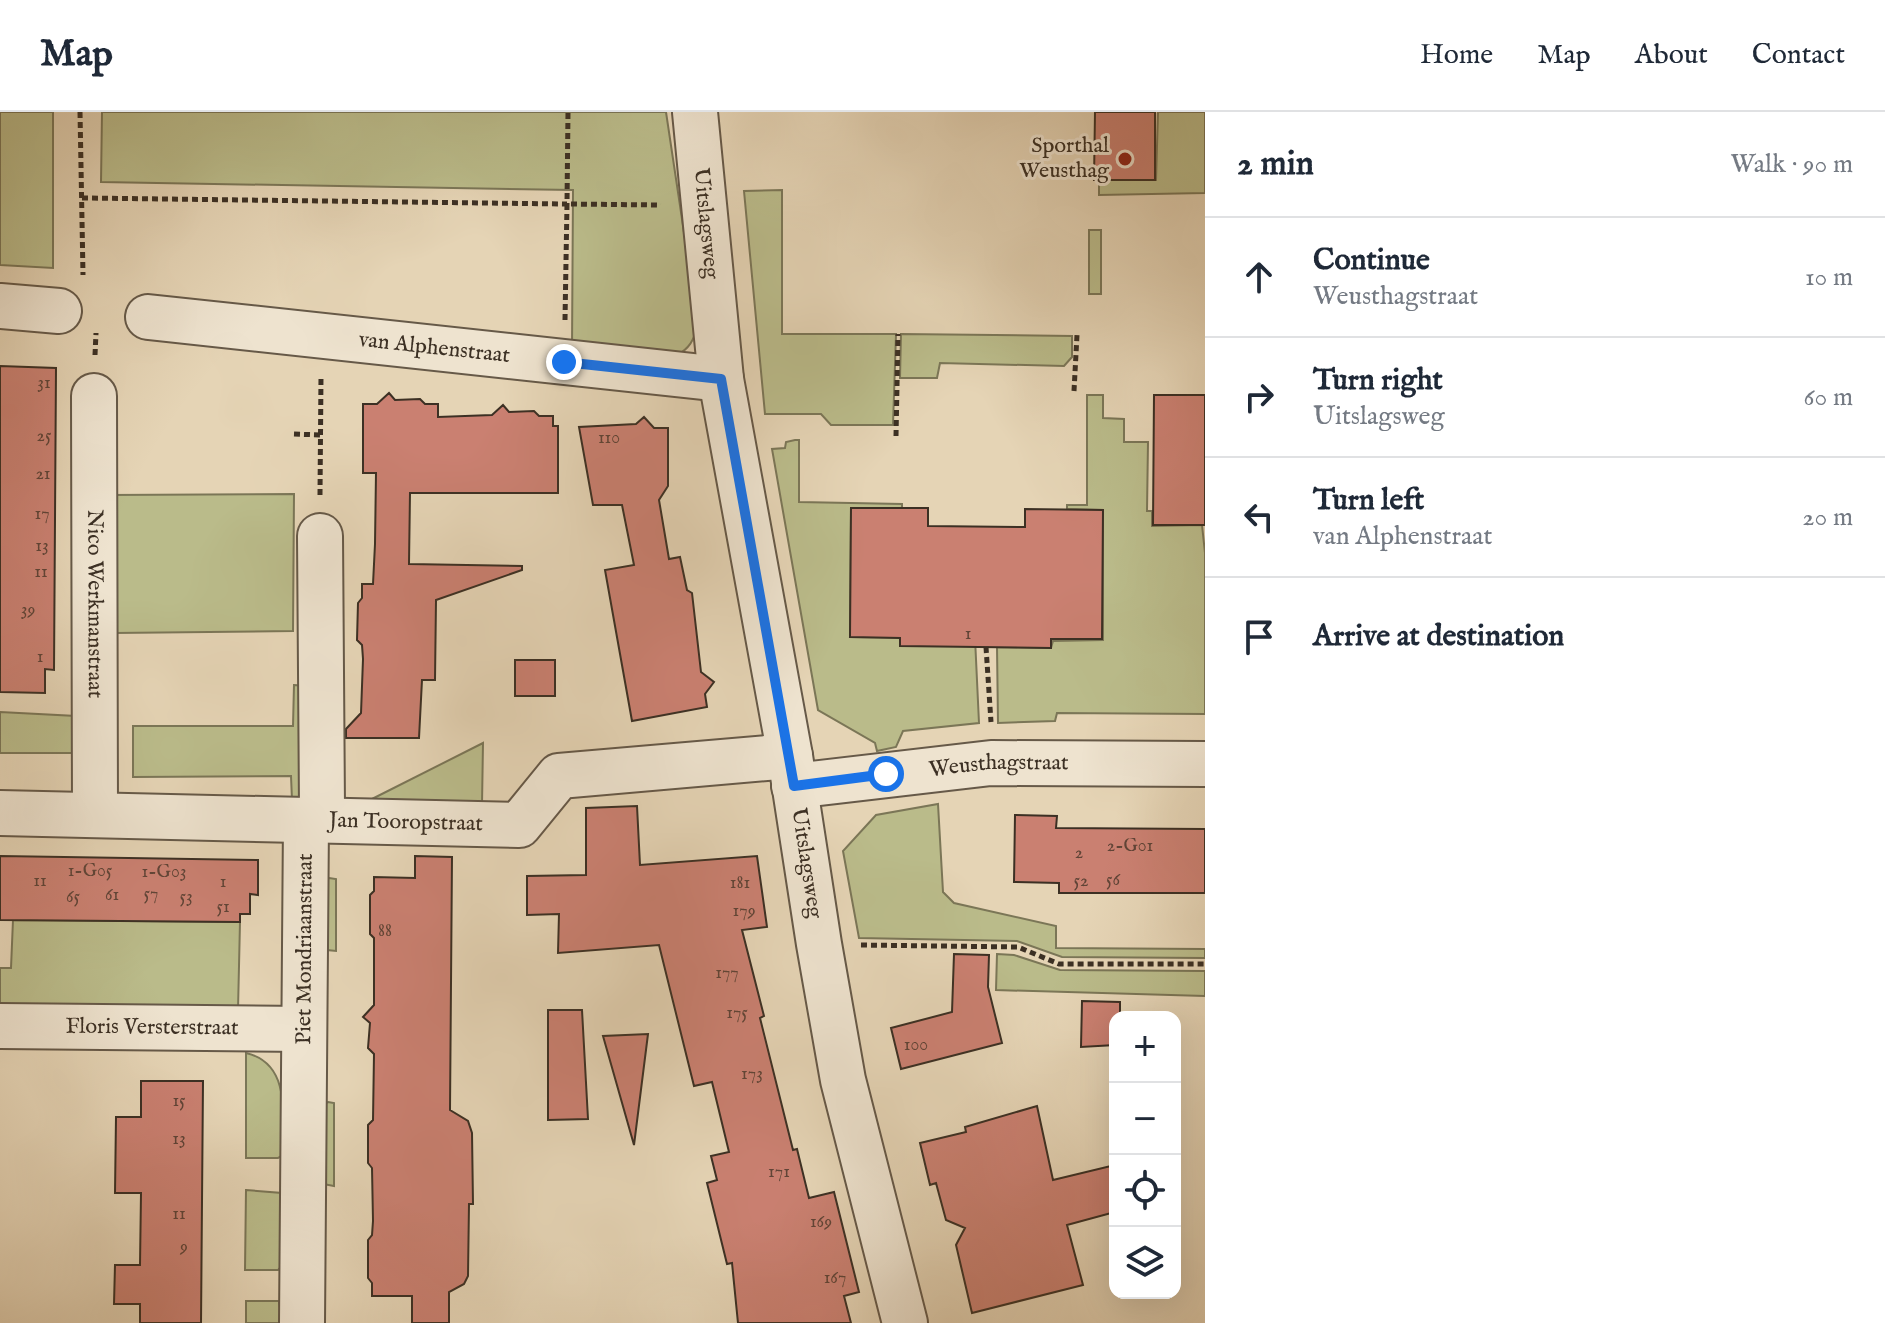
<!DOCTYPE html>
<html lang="en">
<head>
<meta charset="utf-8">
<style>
  body { margin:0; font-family:"IM FELL English",serif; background:#f2f2f3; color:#1f2937 }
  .controls { position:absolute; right:24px; bottom:24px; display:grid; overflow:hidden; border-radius:16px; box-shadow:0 8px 32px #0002 }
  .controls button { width:72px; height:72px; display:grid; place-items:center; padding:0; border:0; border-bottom:2px solid #e0e1e3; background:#fff; color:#1f2937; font:40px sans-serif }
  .stop { position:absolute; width:24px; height:24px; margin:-18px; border:6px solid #1a73e8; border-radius:50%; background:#fff }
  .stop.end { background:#1a73e8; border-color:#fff; box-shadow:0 2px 8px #0008 }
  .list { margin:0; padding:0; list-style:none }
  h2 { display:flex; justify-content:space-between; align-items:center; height:104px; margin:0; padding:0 32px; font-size:34px }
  h2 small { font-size:26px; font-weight:400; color:#747a83 }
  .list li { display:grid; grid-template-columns:52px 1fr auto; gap:24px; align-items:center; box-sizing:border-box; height:120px; padding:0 32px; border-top:2px solid #e0e1e3 }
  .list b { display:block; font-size:30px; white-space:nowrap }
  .list p { margin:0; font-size:26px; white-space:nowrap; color:#747a83 }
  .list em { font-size:26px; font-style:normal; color:#747a83 }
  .icon { flex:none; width:44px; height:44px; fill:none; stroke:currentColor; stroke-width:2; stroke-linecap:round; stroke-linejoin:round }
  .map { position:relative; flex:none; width:1205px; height:1211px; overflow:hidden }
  header { display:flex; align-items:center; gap:48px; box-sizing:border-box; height:112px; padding:0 40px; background:#fff; border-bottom:2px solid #e0e1e3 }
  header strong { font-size:38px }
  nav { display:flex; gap:44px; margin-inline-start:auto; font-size:28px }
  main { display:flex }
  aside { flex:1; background:#fff }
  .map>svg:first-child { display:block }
  .green { fill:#babb8a; stroke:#7b7657; stroke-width:2 }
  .building { fill:#ca8071; stroke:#3c3024; stroke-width:2 }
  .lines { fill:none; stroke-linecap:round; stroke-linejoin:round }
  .minor-casing { stroke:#665948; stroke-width:48 }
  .path { stroke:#3c3024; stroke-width:5; stroke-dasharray:6 4; stroke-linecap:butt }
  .minor { stroke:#eee3cf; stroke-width:44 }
  .route { stroke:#1a73e8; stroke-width:10 }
  .poi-dot { fill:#8f2418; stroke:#eee3cf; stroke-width:3 }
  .labels { text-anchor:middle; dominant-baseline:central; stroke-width:6; stroke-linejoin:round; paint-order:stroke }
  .number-label { font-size:18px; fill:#604437 }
  .poi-label { font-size:22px; fill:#3c3024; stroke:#eee3cf; text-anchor:end }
  .street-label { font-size:22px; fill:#3c3024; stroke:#eee3cf }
</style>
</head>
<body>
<header>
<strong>Map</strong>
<nav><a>Home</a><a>Map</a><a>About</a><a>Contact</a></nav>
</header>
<main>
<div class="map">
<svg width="1205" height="1211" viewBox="0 0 1205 1211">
  <rect width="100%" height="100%" fill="#e5d4b5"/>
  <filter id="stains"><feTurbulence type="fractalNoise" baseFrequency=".0025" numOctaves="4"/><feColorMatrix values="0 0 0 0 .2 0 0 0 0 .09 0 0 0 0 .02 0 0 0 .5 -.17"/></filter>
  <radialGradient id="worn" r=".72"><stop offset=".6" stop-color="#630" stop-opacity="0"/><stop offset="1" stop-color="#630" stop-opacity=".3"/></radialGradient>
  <path class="green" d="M 0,0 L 53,0 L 53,156 L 0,153 Z
    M 102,0 L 666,0 L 698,214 C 693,229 690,236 676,244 L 572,236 L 573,78 L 101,70 Z
    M 1158,0 L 1205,0 L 1205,81 L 1099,83 L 1099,68 L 1156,68 Z
    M 782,78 L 782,222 L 896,222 L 893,313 L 831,313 L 821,302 L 765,302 L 744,79 Z
    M 1089,118 L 1101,118 L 1101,182 L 1089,182 Z
    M 901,222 L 1072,224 L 1072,245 L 1064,254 L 940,251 L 937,266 L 900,266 Z
    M 1087,283 L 1103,283 L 1103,306 L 1124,307 L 1124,330 L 1148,330 L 1147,399 L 1152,399 L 1152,414 L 1202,413 L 1205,441 L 1205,602 L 1057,601 L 1055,609 L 998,611 L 997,535 L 1051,536 L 1053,529 L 1103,528 L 1103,398 L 1067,397 L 1067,393 L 1087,393 Z
    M 795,328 L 799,328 L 799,390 L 902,392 L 902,396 L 851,396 L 850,525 L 975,526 L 979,611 L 903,619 L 896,635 L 877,639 L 875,631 L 818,598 L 772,337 L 785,336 L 786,330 Z
    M 294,382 L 293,519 L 115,521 L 108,383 Z
    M 294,573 L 307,574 L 307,688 L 292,688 L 291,664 L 133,665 L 133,614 L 293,614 Z
    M 0,600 L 76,604 L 77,641 L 0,641 Z
    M 483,631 L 482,693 L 366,690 Z
    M 938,692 L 943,780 L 954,791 L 1056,814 L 1056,836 L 1205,837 L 1205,846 L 1062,845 L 1017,829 L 859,826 L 843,739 L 876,703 Z
    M 329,766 L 336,767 L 336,839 L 327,838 L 325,769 Z
    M 13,808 L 240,810 L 238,898 L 0,897 L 0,856 L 11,856 Z
    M 997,842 L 1014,843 L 1060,858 L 1205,859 L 1205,884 L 996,878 Z
    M 246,941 C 293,952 282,1007 282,1044 L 278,1046 L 246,1046 Z
    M 328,990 L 334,991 L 334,1074 L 323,1072 L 322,994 Z
    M 246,1078 L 282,1081 L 283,1153 L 278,1158 L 245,1158 Z
    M 246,1189 L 279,1189 L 282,1211 L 246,1211 Z"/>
  <path class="building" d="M 1095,0 L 1155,0 L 1155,68 L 1094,68 Z
    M 0,254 L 56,256 L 54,558 L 45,557 L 45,581 L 0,580 Z
    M 389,281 L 395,288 L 420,287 L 425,292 L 438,292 L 438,305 L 492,303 L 503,293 L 509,300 L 534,299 L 539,304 L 553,304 L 553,314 L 558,314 L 558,381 L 410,381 L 409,452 L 522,454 L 522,458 L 436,488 L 435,568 L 422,568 L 419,626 L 346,626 L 346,617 L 361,601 L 363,547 L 362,533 L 357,528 L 358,491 L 362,486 L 362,472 L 373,472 L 375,432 L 376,361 L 363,361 L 363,292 L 377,292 Z
    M 1154,283 L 1205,283 L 1205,413 L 1153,413 Z
    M 644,305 L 654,316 L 668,316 L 668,374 L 659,388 L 669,447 L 680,445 L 687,478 L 692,481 L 701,560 L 714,570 L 705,582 L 707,595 L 632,609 L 605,458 L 634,453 L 622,393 L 593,393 L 579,315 L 636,312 Z
    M 851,396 L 928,396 L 928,414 L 1025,415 L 1025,397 L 1103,398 L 1102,527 L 1051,527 L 1051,536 L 900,534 L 900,526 L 850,525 Z
    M 515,548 L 555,548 L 555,584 L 515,584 Z
    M 637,694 L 640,753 L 757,744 L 767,815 L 742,818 L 764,904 L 760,906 L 793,1038 L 797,1037 L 809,1086 L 834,1080 L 859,1180 L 844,1184 L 851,1211 L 738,1211 L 732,1151 L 727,1152 L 707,1071 L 717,1068 L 711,1044 L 729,1040 L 712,970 L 694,974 L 659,833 L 558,841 L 559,802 L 527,803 L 527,764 L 586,763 L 586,696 Z
    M 1015,703 L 1057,704 L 1056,716 L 1205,717 L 1205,781 L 1059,781 L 1059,771 L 1014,770 Z
    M 0,744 L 258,748 L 258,783 L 250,782 L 250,802 L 240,802 L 240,810 L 0,808 Z
    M 415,744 L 452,745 L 450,998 L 468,1009 L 472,1021 L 473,1092 L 469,1092 L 468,1164 L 464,1172 L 449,1180 L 449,1211 L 412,1211 L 412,1184 L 372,1184 L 372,1171 L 368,1166 L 368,1128 L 372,1123 L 373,1109 L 372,1056 L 368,1051 L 368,1013 L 373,1008 L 374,942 L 368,936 L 370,911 L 363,905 L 374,893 L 374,826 L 370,822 L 370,783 L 374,779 L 374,765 L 415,766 Z
    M 954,842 L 989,843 L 988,875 L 1002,931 L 901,957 L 891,916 L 952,900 Z
    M 1082,889 L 1120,890 L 1120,905 L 1115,905 L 1115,933 L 1081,935 Z
    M 548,898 L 582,898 L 588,1007 L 548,1008 Z
    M 648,922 L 634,1033 L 603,924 Z
    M 141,969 L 203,969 L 201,1211 L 140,1211 L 140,1192 L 114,1192 L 115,1153 L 140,1153 L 141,1081 L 115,1081 L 116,1005 L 141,1005 Z
    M 1037,994 L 1053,1068 L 1115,1053 L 1115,1100 L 1067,1113 L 1083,1173 L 972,1201 L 956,1133 L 965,1116 L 946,1108 L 936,1071 L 930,1073 L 920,1031 L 966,1020 L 965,1015 Z"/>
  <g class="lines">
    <defs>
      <g id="minor">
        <path id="s1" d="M 695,0 L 721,267 L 790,644 L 819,832 L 843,968 L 905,1211"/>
        <path d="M 0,194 L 59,199"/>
        <path id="s2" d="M 148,205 L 721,267"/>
        <path id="s3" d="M 94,284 L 95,700"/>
        <path id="s4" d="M 794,674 L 991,651 L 1205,652"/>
        <path id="s5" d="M 0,701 L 519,713 L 559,664 L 790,644"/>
        <path id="s6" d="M 0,914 L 304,917"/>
        <path id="s7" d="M 302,1211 L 306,709 L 322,696 L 320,424"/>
      </g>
    </defs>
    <use href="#minor" class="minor-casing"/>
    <path class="path" d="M 80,0 L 83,163
      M 82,86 L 567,92 L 568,0
      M 565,208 L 567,92 L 661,93
      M 95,243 L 96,221
      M 1074,279 L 1077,223
      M 294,322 L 320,323
      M 896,324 L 898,222
      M 320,383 L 321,265
      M 986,535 L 991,610
      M 861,833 L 1018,835 L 1059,852 L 1205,852"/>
    <use href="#minor" class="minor"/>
  </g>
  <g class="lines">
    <path class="route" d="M 564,250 L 721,267 L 794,674 L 886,662"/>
  </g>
  <circle class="poi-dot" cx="1125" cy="47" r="8"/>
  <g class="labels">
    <g class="number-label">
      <text x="44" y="271">31</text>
      <text x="44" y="324">25</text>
      <text x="609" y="326">110</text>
      <text x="43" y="362">21</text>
      <text x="42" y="402">17</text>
      <text x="42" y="434">13</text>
      <text x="41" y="460">11</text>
      <text x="28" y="498">39</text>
      <text x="968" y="522">1</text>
      <text x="40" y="545">1</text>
      <text x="1130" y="734">2-G01</text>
      <text x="1079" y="741">2</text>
      <text x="90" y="759">1-G05</text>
      <text x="164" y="760">1-G03</text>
      <text x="1113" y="768">56</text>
      <text x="40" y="769">11</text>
      <text x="1081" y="769">52</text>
      <text x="223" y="770">1</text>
      <text x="740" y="771">181</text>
      <text x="151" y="782">57</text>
      <text x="112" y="783">61</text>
      <text x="73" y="785">65</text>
      <text x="186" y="785">53</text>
      <text x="223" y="795">51</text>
      <text x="744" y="799">179</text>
      <text x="385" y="819">88</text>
      <text x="727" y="861">177</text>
      <text x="737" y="901">175</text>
      <text x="916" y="933">100</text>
      <text x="752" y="962">173</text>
      <text x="179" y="989">15</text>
      <text x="179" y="1027">13</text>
      <text x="779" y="1060">171</text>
      <text x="179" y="1102">11</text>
      <text x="821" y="1110">169</text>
      <text x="184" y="1135">9</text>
      <text x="835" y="1166">167</text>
    </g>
    <g class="poi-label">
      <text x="1109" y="34">Sporthal<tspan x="1109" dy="25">Weusthag</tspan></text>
    </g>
    <g class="street-label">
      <text stroke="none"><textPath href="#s1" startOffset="112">Uitslagsweg</textPath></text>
      <text stroke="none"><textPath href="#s2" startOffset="288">van Alphenstraat</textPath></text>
      <text stroke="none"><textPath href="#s3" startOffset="208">Nico Werkmanstraat</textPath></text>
      <text stroke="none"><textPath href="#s4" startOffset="206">Weusthagstraat</textPath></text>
      <text stroke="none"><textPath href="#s5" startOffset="406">Jan Tooropstraat</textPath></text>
      <text stroke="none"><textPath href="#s1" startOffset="760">Uitslagsweg</textPath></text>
      <text stroke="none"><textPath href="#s7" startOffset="374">Piet Mondriaanstraat</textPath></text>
      <text stroke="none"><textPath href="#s6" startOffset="152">Floris Versterstraat</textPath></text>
    </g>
  </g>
  <rect width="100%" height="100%" filter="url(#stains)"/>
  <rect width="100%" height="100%" fill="url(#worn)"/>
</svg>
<div class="controls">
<button>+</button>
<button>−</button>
<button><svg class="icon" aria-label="locate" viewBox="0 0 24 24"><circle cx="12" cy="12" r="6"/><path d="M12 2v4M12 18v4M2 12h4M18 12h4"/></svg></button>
<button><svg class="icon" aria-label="layers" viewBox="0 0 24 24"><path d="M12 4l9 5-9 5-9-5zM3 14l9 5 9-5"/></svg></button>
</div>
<div class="stop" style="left:886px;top:662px"></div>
<div class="stop end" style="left:564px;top:250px"></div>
</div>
<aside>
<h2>2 min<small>Walk · 90 m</small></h2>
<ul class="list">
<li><svg class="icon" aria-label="ahead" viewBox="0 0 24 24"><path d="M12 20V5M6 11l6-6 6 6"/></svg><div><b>Continue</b><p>Weusthagstraat</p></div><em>10 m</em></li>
<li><svg class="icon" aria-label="right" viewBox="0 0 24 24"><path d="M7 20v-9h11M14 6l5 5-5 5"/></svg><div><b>Turn right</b><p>Uitslagsweg</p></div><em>60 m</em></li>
<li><svg class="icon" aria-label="left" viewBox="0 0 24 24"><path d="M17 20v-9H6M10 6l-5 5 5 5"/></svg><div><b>Turn left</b><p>van Alphenstraat</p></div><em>20 m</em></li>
<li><svg class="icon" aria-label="arrive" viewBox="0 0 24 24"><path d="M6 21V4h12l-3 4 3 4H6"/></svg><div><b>Arrive at destination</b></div></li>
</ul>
</aside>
</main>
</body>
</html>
